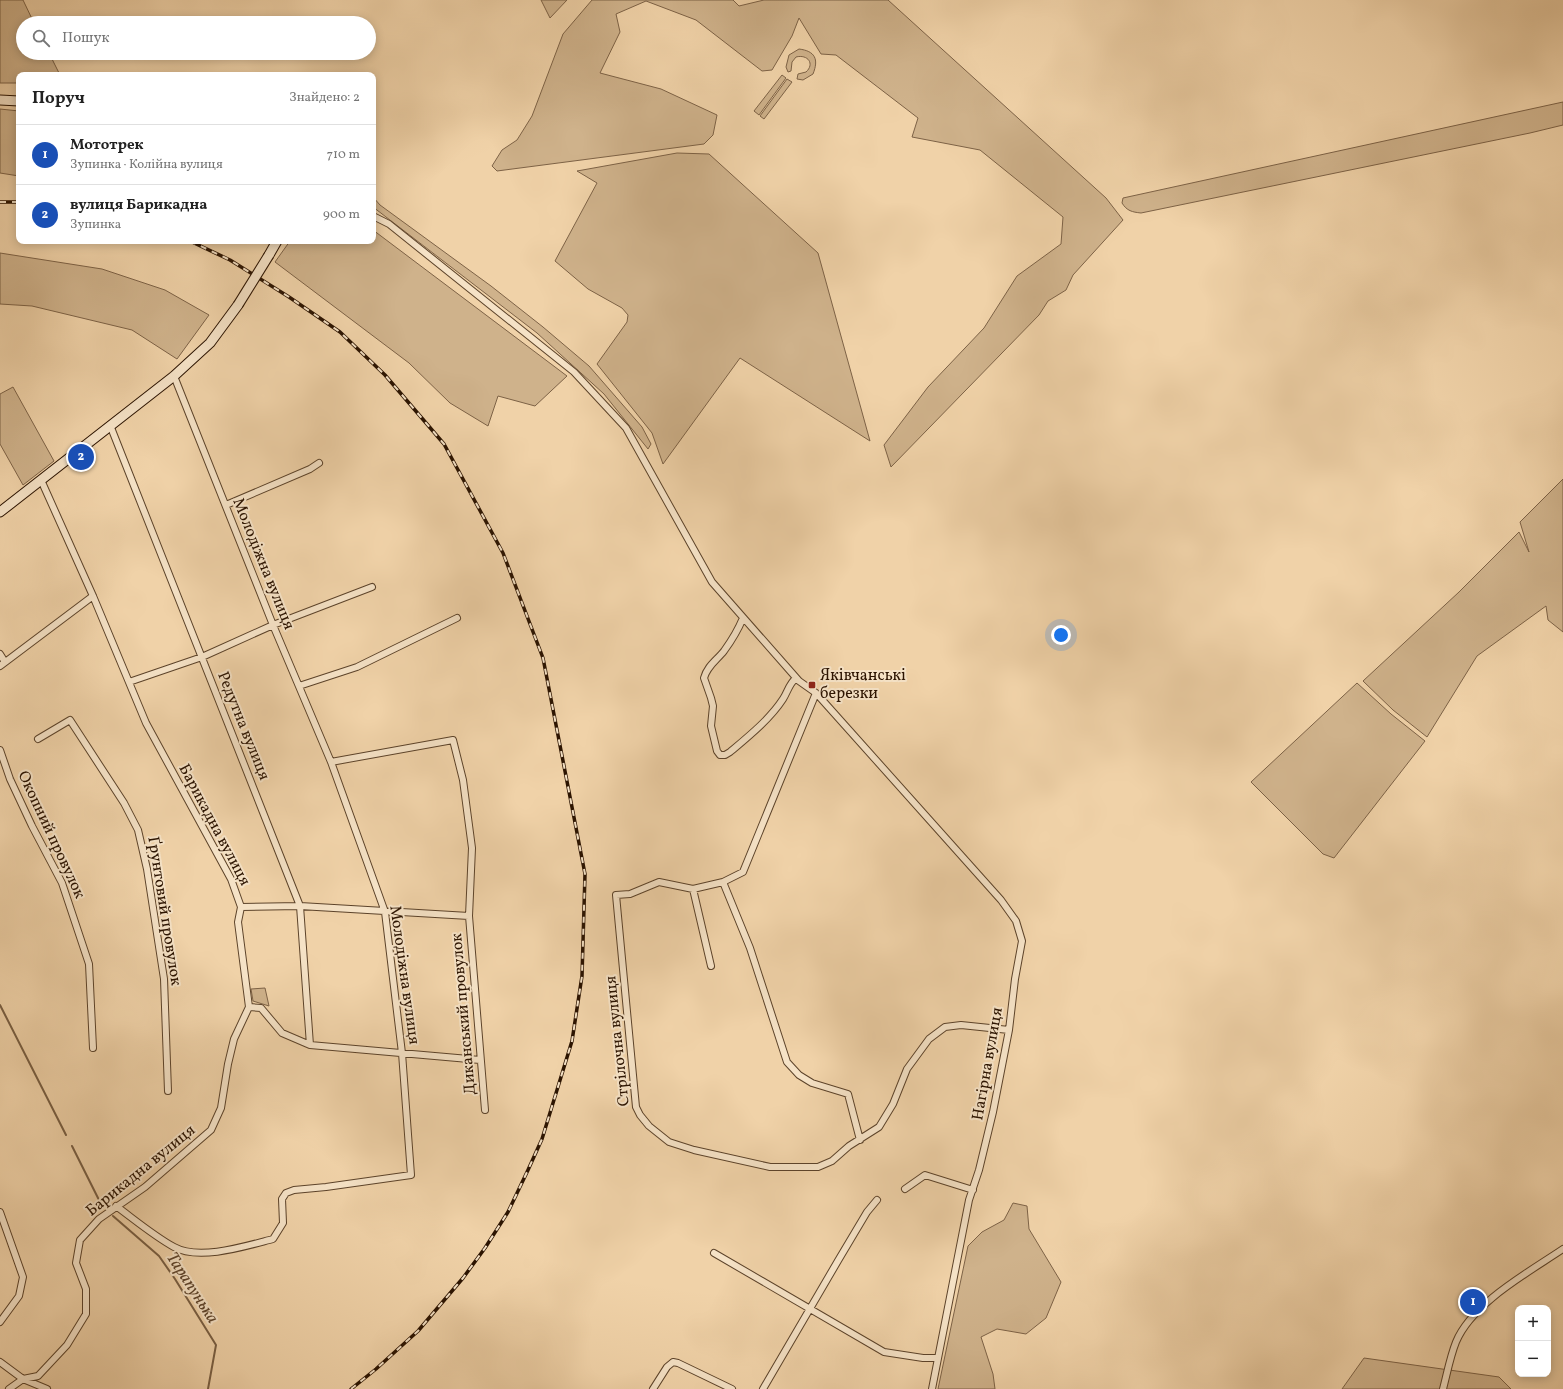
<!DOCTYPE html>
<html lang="uk">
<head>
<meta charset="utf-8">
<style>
  body { margin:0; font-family:Vollkorn,serif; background:#f2f2f2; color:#222 }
  .controls { position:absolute; right:12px; bottom:12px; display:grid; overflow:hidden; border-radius:8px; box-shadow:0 2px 10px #0003 }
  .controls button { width:36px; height:36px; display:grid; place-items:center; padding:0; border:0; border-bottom:1px solid #e0e0e0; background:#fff; color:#222; font:20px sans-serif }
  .you { position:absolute; left:1061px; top:635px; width:14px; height:14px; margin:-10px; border:3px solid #fff; border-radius:50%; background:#1a73e8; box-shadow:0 0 0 6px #1a73e833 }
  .badge { display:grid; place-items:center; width:26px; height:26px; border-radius:50%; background:#8f2418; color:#fff; font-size:13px; font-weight:700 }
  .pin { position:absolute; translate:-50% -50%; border:2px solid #fff; box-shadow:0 1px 4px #0006 }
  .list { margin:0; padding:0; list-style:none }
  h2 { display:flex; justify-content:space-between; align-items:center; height:52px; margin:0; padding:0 16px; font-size:17px }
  h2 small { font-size:13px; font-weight:400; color:#767676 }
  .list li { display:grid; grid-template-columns:26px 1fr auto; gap:12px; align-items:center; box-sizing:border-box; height:60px; padding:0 16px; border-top:1px solid #e0e0e0 }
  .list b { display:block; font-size:15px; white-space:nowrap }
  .list p { margin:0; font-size:13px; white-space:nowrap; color:#767676 }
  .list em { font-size:13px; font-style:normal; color:#767676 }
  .icon { flex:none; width:22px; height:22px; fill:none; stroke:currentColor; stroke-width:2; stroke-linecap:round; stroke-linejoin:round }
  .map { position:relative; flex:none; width:1563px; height:1389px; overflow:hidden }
  .search { position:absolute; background:#fff; box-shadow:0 2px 10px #0003; left:16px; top:16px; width:360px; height:44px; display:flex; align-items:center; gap:10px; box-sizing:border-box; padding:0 14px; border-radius:22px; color:#767676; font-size:15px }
  .panel { position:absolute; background:#fff; box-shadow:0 2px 10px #0003; left:16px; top:72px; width:360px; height:172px; border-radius:8px }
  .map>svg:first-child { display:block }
  .green { fill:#cfb28b; stroke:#7d6246 }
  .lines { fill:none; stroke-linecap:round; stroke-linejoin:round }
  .stream { stroke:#795f43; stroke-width:2 }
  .street-casing { stroke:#5c432a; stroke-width:8 }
  .secondary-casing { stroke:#2b1300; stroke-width:11 }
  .street { stroke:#f5e2c6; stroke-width:6 }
  .secondary { stroke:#f5e2c6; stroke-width:9 }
  .rail-casing { stroke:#2b1300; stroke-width:3.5 }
  .rail { stroke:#f5e2c6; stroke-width:2; stroke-dasharray:6; stroke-linecap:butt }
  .secondary-bridge-casing { stroke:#2b1300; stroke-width:11; stroke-linecap:butt }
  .secondary-bridge { stroke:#f5e2c6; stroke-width:9 }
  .poi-dot { fill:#8f2418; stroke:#f5e2c6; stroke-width:1.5 }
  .labels { text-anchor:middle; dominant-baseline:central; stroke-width:4; stroke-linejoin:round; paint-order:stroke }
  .street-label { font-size:16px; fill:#2b1300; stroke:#f5e2c6 }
  .poi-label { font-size:16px; fill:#2b1300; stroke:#f5e2c6; text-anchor:start }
  .water-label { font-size:17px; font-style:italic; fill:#5f452c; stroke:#f5e2c6 }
</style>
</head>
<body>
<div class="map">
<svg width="1563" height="1389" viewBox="0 0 1563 1389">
  <rect width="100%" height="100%" fill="#f0d2a8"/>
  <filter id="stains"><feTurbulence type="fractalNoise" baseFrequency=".005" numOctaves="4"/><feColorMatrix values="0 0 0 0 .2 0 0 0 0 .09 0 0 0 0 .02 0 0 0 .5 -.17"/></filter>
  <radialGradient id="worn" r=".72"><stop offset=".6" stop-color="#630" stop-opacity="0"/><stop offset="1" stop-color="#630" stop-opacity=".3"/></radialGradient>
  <path class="green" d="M 0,0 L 23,0 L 34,23 L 23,23 L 23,53 L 49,53 L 60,75 L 19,75 L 19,83 L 0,83 Z
    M 541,0 L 567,0 L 550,18 Z
    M 592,0 L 733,0 L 739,6 L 764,0 L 888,0 L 1106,198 L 1123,220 L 1073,275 L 1066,290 L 1048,301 L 1039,315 L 891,467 L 884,445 L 928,387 L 984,328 L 1017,276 L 1061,244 L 1063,217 L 980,150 L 912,137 L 918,118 L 836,55 L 821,54 L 799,18 L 792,36 L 772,70 L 762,71 L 696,20 L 646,1 L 616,14 L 620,32 L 600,73 L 661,89 L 717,115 L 713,135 L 704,144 L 497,171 L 492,166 L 502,150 L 517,140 L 532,116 L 563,34 Z
    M 799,49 C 815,51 819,59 813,74 L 803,80 L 797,79 L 798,74 L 806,72 C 815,64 808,54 796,57 L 792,62 L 791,71 L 788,72 L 786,67 L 789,55 Z
    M 782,75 L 786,78 L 759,115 L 754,111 Z
    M 787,79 L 792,82 L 764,119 L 760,116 Z
    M 1563,102 L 1563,125 L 1530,133 L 1141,213 C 1132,212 1127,211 1122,203 L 1123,198 Z
    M 0,109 L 19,111 L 19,176 L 0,173 Z
    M 677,153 L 709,154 L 818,253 L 870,441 L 740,358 L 663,464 L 652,433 L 597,364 L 627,322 L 628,315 L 622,308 L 588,289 L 555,261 L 597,183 L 577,171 Z
    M 373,197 L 380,205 L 491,286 L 543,327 L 589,366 L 642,427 L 651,444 L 648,449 L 604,394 L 537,333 L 373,207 Z
    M 373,230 L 567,376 L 535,406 L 498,396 L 488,426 L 450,403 L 409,363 L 275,262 L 290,241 L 373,241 Z
    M 0,253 L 102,269 L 165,290 L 209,315 L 177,359 L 132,330 L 32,306 L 0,304 Z
    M 13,387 L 54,461 L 23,485 L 0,444 L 0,394 Z
    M 1563,479 L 1563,632 L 1548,620 L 1546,606 L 1477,656 L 1427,737 L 1393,710 L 1363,681 L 1459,592 L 1519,532 L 1529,552 L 1520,522 Z
    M 1357,683 L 1391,714 L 1425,741 L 1334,858 L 1323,854 L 1251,782 Z
    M 265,988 L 269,1006 L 253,1001 L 251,989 Z
    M 1013,1203 L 1027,1206 L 1029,1229 L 1061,1282 L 1046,1318 L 1026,1334 L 997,1329 L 981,1337 L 993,1374 L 995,1389 L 938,1389 L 968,1246 L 982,1232 L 1004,1220 Z
    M 1364,1358 L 1499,1377 L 1511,1389 L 1342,1389 Z"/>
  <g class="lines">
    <path class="stream" d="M 0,1005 L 66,1135
      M 72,1146 L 101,1204 L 104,1207
      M 113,1216 L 159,1256 L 175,1279 L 216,1345 L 208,1389"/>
    <defs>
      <path id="street" d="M 373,216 L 389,224 L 574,372 L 626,428 L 712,582 L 799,681 L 816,693 L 1001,900 L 1016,921 L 1022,941 L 1015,979 L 1009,1030 L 993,1112 L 979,1170 L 969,1200 L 932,1389
        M 110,425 L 300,906 L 310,1045
        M 226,505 L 310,469 L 319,463
        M 743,618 C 738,630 732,640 724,651 C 717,660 707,666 704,678 L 711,698 L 713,706 L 711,726 L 717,751 L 720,755 L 725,755 L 730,752 C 749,736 770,719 783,699 C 788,691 789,684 796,678
        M 0,654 L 5,662
        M 0,666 L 93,596
        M 129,682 L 202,657 L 273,625 L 372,587
        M 299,686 L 357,667 L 457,618
        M 816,693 L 743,872 L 723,882 L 693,889 L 659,882 L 630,894 L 616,895 L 636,1107 L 640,1115 L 649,1126 L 669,1142 L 694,1150 L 770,1167 L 818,1167 L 832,1161 L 849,1146 L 879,1127 L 893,1104 L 907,1069 L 929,1039 L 945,1027 L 961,1025 L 1009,1030
        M 38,739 L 70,720 L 124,803 L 138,830 L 147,869 L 164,979 L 168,1091
        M 0,750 L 10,779 L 32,826 L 62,883 L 89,964 L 93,1048
        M 331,762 L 453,740 L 463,780 L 472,848 L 469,916 L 485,1110
        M 723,882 L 750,948 L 787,1062 L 799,1075 L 812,1083 L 848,1094 L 860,1140
        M 693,889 L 711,966
        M 241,907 L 300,906 L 469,916
        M 249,1007 L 261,1008 L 282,1033 L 310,1045 L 480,1060
        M 905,1189 L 925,1175 L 973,1190
        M 116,1206 C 135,1220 154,1236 174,1247 C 199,1261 246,1246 273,1239 L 283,1223 L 282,1199 L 286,1193 L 294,1190 L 326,1187 L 411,1175 L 402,1053 L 385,912 L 331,762 L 273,625 L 174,376
        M 0,1212 L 23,1277 L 19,1296 L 0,1322
        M 714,1253 L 884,1352 L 923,1358 L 938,1358
        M 0,1362 L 23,1379 L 47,1389
        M 9,1389 L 23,1379 L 38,1376 L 67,1345 L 86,1314 L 86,1289 L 76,1263 L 80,1240 L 99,1219 L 145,1187 L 211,1130 L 221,1108 L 228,1064 L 234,1039 L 249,1007 L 238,922 L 241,907 L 231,879 L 146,723 L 93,596 L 41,480
        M 653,1389 L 667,1367 L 673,1362 L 678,1363 L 732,1389
        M 763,1389 L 839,1259 L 867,1212 L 877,1200
        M 1443,1389 C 1447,1374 1450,1357 1456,1342 C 1472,1303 1529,1272 1563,1249"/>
      <path id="secondary" d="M 0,100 L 19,101
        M 269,255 L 277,241
        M 0,512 L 174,376 L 210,343 L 238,305"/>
    </defs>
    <use href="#street" class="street-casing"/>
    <use href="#secondary" class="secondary-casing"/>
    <use href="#street" class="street"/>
    <use href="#secondary" class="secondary"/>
    <defs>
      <path id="rail" d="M 0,202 L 19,202
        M 190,241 L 230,260 L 289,297 L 340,332 L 385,375 L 444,444 L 503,553 L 543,658 L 585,874 L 582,976 L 572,1041 L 542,1139 L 528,1170 L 508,1212 L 485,1248 L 463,1278 L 418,1331 L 376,1369 L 351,1389"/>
    </defs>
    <use href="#rail" class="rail-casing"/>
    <use href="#rail" class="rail"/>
    <defs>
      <path id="secondary-bridge" d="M 238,305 L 269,255"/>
    </defs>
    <use href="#secondary-bridge" class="secondary-bridge-casing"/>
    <use href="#secondary-bridge" class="secondary-bridge"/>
  </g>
  <rect class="poi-dot" x="808" y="681" width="8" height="8" rx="2"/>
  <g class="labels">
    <g class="street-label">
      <text transform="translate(263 564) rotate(68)">Молодіжна вулиця</text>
      <text transform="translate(243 726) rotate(68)">Редутна вулиця</text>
      <text transform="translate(214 825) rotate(62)">Барикадна вулиця</text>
      <text transform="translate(51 835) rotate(65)">Окопний провулок</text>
      <text transform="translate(164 911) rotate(81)">Ґрунтовий провулок</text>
      <text transform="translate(404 975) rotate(82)">Молодіжна вулиця</text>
      <text transform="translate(464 1014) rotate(-95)">Диканський провулок</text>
      <text transform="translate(618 1041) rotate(-96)">Стрілочна вулиця</text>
      <text transform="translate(988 1064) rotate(-80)">Нагірна вулиця</text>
      <text transform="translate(141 1171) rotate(-39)">Барикадна вулиця</text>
    </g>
    <g class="poi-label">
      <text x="820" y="676">Яківчанські<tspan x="820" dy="18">березки</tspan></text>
    </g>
    <g class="water-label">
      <text transform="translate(192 1288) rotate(57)">Тарапунька</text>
    </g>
  </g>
  <rect width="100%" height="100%" filter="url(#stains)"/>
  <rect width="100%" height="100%" fill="url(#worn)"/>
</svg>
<div class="controls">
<button>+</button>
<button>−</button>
</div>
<div class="you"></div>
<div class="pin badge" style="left:1473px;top:1302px;background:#1a4fb4">1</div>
<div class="pin badge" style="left:81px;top:457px;background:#1a4fb4">2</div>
<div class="search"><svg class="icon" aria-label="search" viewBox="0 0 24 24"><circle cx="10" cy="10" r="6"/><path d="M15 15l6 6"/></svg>Пошук</div>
<section class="panel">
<h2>Поруч<small>Знайдено: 2</small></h2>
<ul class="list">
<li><span class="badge" style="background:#1a4fb4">1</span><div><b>Мототрек</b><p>Зупинка · Колійна вулиця</p></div><em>710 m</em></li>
<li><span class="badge" style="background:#1a4fb4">2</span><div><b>вулиця Барикадна</b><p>Зупинка</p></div><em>900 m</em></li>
</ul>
</section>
</div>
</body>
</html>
